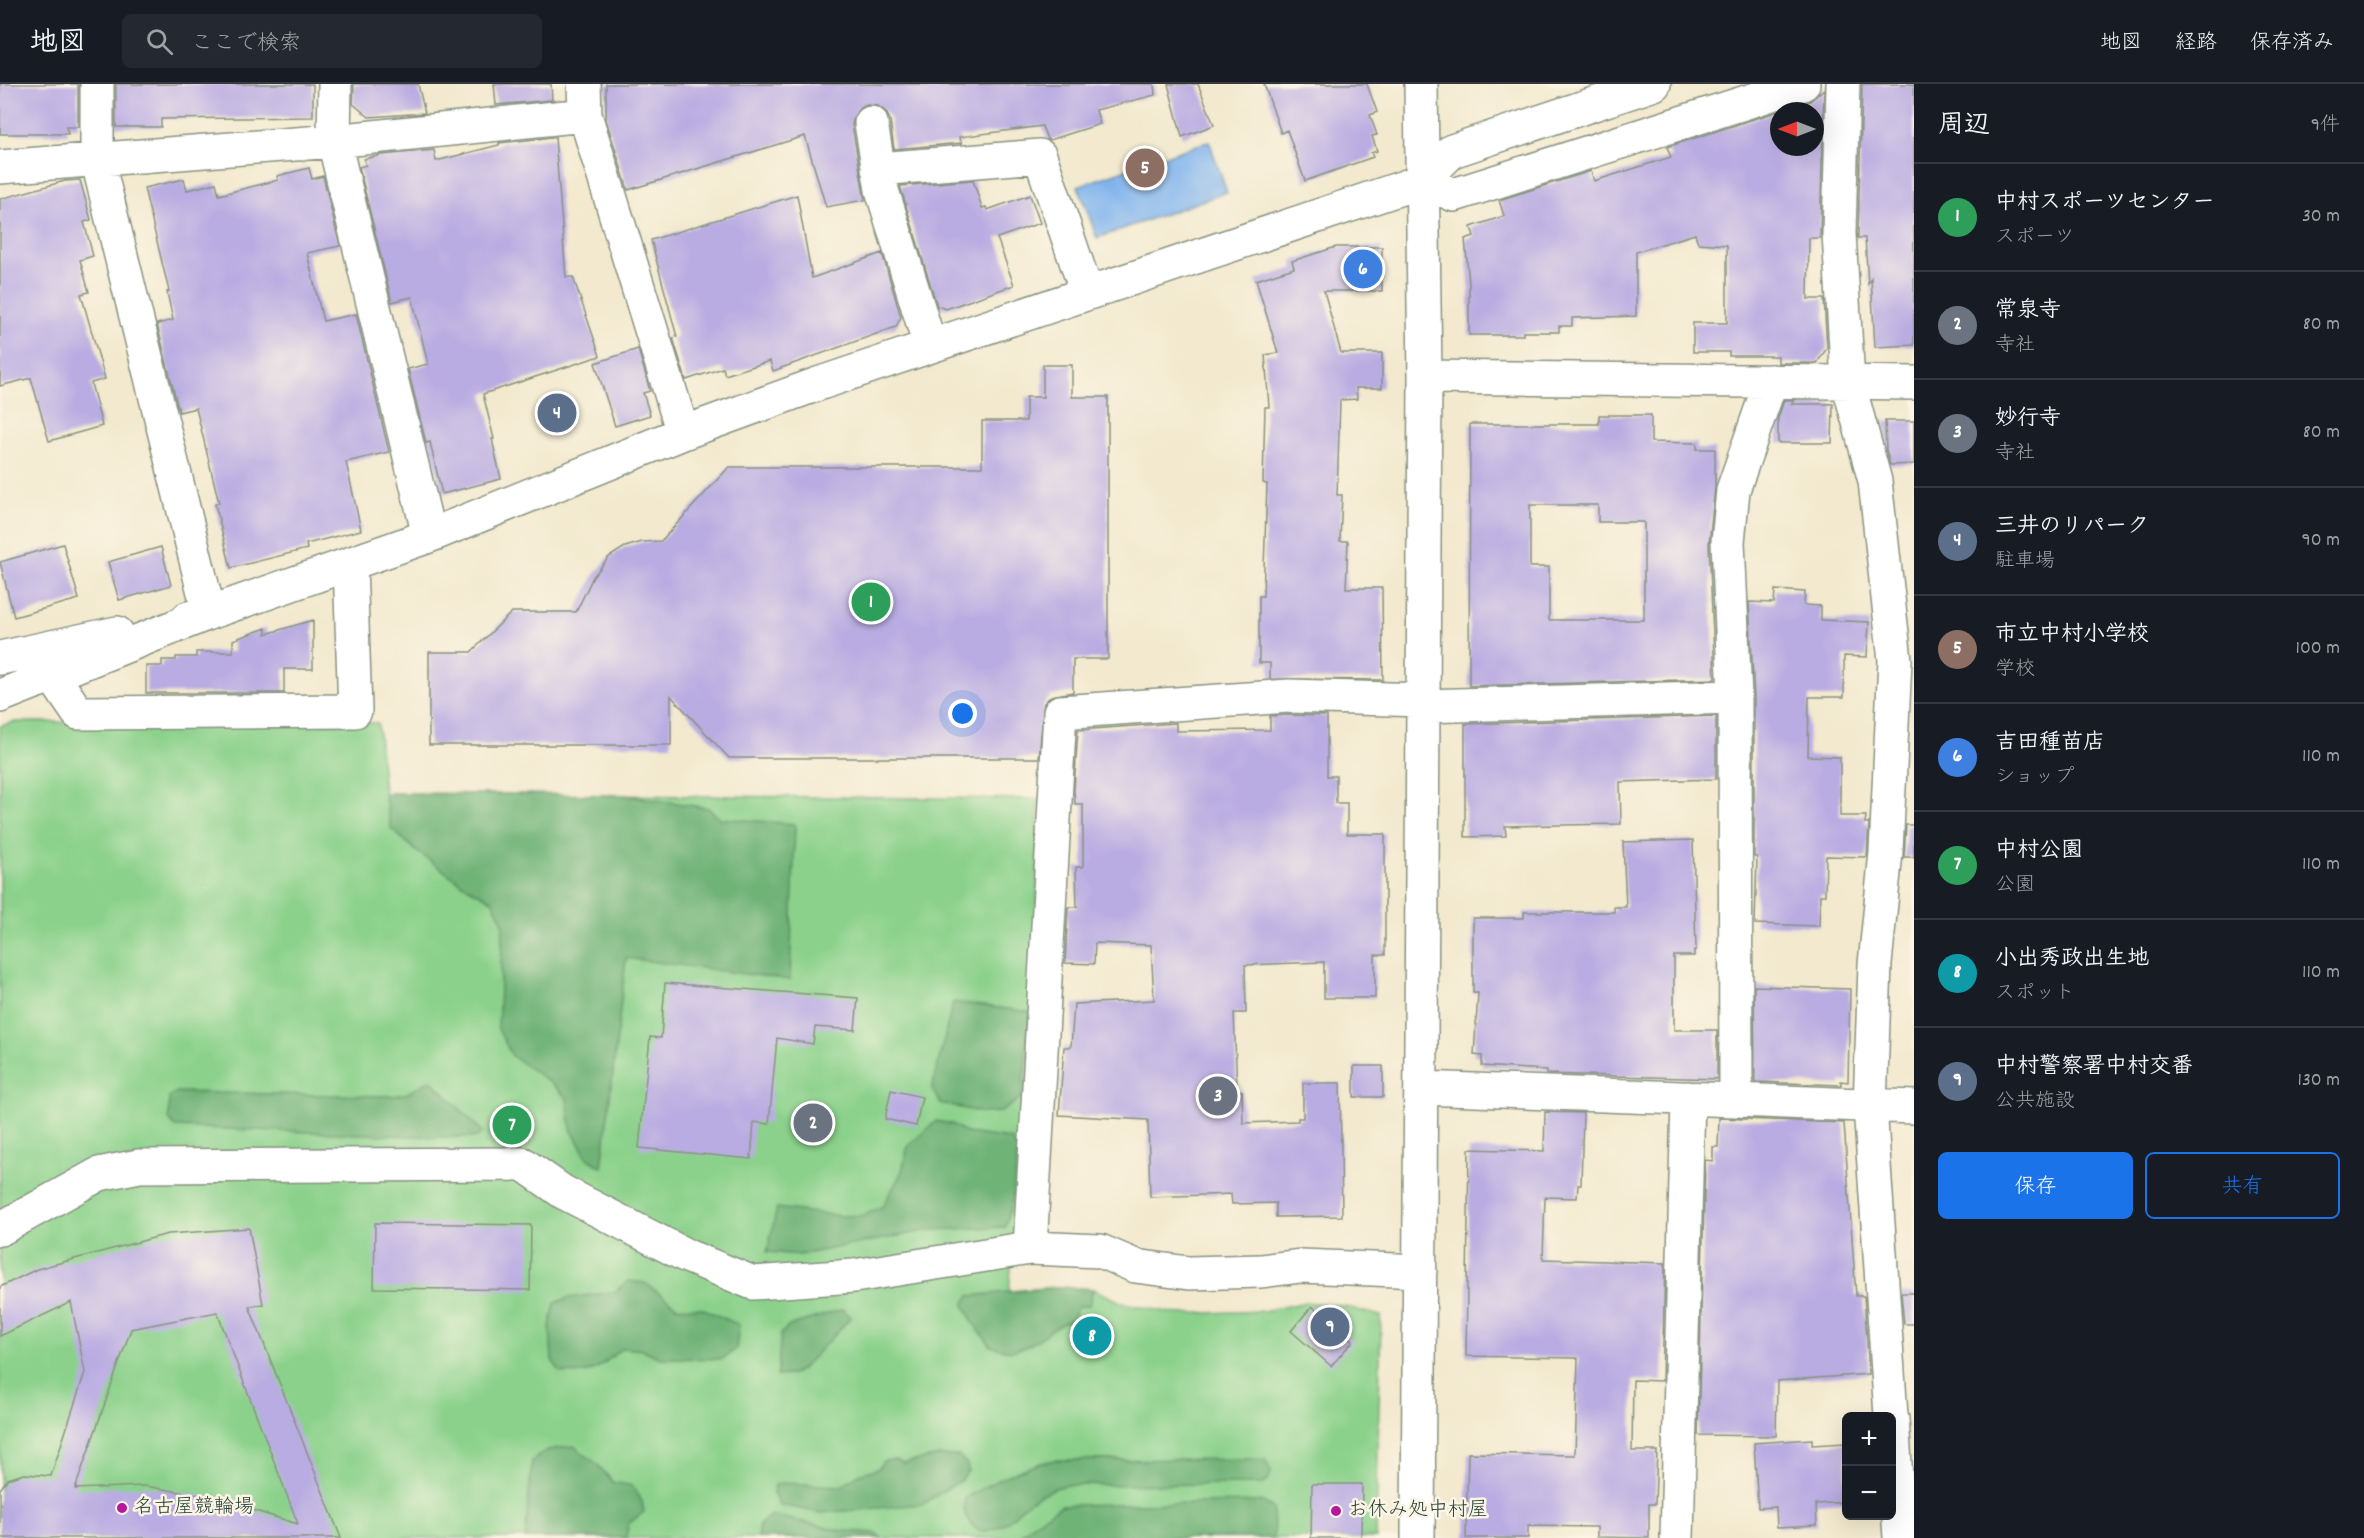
<!DOCTYPE html>
<html lang="ja">
<head>
<meta charset="utf-8">
<style>
  body { margin:0; font-family:Dekko,"Klee One",sans-serif; background:#242831; color:#f1f3f6 }
  .controls { position:absolute; right:18px; bottom:18px; display:grid; overflow:hidden; border-radius:9px; box-shadow:0 6px 24px #0002 }
  .controls button { width:54px; height:54px; display:grid; place-items:center; padding:0; border:0; border-bottom:2px solid #363941; background:#171b24; color:#f1f3f6; font:30px sans-serif }
  .compass { position:absolute; left:1770px; top:18px; width:54px; height:54px; border-radius:50%; background:#171b24; box-shadow:0 6px 24px #0002; rotate:270deg }
  .you { position:absolute; left:963px; top:630px; width:21px; height:21px; margin:-15px; border:4px solid #fff; border-radius:50%; background:#1a73e8; box-shadow:0 0 0 9px #1a73e833 }
  .badge { display:grid; place-items:center; width:39px; height:39px; border-radius:50%; background:#1a73e8; color:#fff; font-size:20px; font-weight:700 }
  .pin { position:absolute; translate:-50% -50%; border:3px solid #fff; box-shadow:0 2px 6px #0006 }
  .list { margin:0; padding:0; list-style:none }
  h2 { display:flex; justify-content:space-between; align-items:center; height:78px; margin:0; padding:0 24px; font-size:26px }
  h2 small { font-size:20px; font-weight:400; color:#9ea1a6 }
  .list li { display:grid; grid-template-columns:39px 1fr auto; gap:18px; align-items:center; box-sizing:border-box; height:108px; padding:0 24px; border-top:2px solid #363941 }
  .list b { display:block; font-size:22px; white-space:nowrap }
  .list p { margin:0; font-size:20px; white-space:nowrap; color:#9ea1a6 }
  .list em { font-size:20px; font-style:normal; color:#9ea1a6 }
  .actions { display:flex; gap:12px; padding:18px 24px }
  .actions a { flex:1; padding:14px 0; border:2px solid #1a73e8; border-radius:9px; text-align:center; font-size:21px; color:#1a73e8 }
  .actions .main { background:#1a73e8; color:#fff }
  .icon { flex:none; width:33px; height:33px; fill:none; stroke:currentColor; stroke-width:2; stroke-linecap:round; stroke-linejoin:round }
  .map { position:relative; flex:none; width:1914px; height:1454px; overflow:hidden }
  header { display:flex; align-items:center; gap:36px; box-sizing:border-box; height:84px; padding:0 30px; background:#171b24; border-bottom:2px solid #363941 }
  header strong { font-size:28px }
  nav { display:flex; gap:33px; margin-inline-start:auto; font-size:21px }
  .search { width:420px; height:54px; background:#242831; display:flex; align-items:center; gap:15px; box-sizing:border-box; padding:0 21px; border-radius:9px; color:#9ea1a6; font-size:22px }
  main { display:flex }
  aside { flex:1; background:#171b24 }
  .map>svg:first-child { display:block }
  .green { fill:#8bd18b; stroke:#558760; stroke-width:1.5 }
  .forest { fill:#70b377; stroke:#487856; stroke-width:1.5 }
  .water { fill:#80b4ee; stroke:#507891; stroke-width:1.5 }
  .building { fill:#b9ace2; fill-rule:evenodd }
  .lines { fill:none; stroke-linecap:round; stroke-linejoin:round }
  .minor-casing { stroke:#889381; stroke-width:36 }
  .minor { stroke:#fff; stroke-width:33 }
  .poi-dot { fill:#b5179e; stroke:#fcf5e5; stroke-width:2 }
  .labels { text-anchor:middle; dominant-baseline:central; stroke-width:5; stroke-linejoin:round; paint-order:stroke }
  .poi-label { font-size:20px; fill:#1f3d34; stroke:#fcf5e5; text-anchor:start }
</style>
</head>
<body>
<header>
<strong>地図</strong>
<div class="search"><svg class="icon" aria-label="search" viewBox="0 0 24 24"><circle cx="10" cy="10" r="6"/><path d="M15 15l6 6"/></svg>ここで検索</div>
<nav><a>地図</a><a>経路</a><a>保存済み</a></nav>
</header>
<main>
<div class="map">
<svg width="1914" height="1454" viewBox="0 0 1914 1454">
  <rect width="100%" height="100%" fill="#fcf5e5"/>
  <filter id="ink" filterUnits="userSpaceOnUse"><feTurbulence type="fractalNoise" baseFrequency=".0167" numOctaves="2"/><feDisplacementMap in="SourceGraphic" scale="12" xChannelSelector="R" yChannelSelector="G"/><feConvolveMatrix kernelMatrix="1 2 1 2 8 2 1 2 1" color-interpolation-filters="sRGB"/></filter>
  <filter id="wash" filterUnits="userSpaceOnUse"><feTurbulence type="fractalNoise" baseFrequency=".008" numOctaves="4" result="noise"/><feDisplacementMap in="SourceGraphic" scale="24" xChannelSelector="R" yChannelSelector="G"/><feGaussianBlur stdDeviation="1.35" result="paint"/><feColorMatrix in="noise" values="0 0 0 0 0 0 0 0 0 0 0 0 0 0 0 0 0 1.4 0 .05"/><feComposite in="paint" operator="in"/></filter>
  <g filter="url(#wash)">
    <rect width="100%" height="100%" fill="#f2e9ce"/>
    <path class="green" d="M 14,638 L 378,639 L 384,709 L 1038,715 L 1037,879 L 1009,1207 L 1058,1203 L 1093,1205 L 1123,1219 L 1177,1230 L 1263,1227 L 1306,1218 L 1342,1222 L 1381,1232 L 1376,1454 L 0,1454 L 0,642 Z"/>
    <path class="forest" d="M 384,709 L 623,711 L 708,724 L 719,734 L 795,740 L 790,896 L 626,874 L 602,1083 L 587,1074 L 571,1045 L 567,1014 L 552,1000 L 512,972 L 498,945 L 503,839 L 492,816 L 467,803 L 416,767 L 391,744 Z
      M 953,918 L 1030,928 L 1022,1013 L 1001,1028 L 983,1029 L 940,1019 L 932,1005 Z
      M 431,996 L 483,1048 L 477,1053 L 439,1053 L 175,1043 L 169,1035 L 169,1014 L 176,1008 L 391,1012 L 406,1010 Z
      M 936,1037 L 952,1040 L 967,1049 L 1011,1055 L 1018,1066 L 1012,1119 L 1005,1143 L 930,1146 L 799,1171 L 767,1168 L 777,1124 L 841,1132 L 865,1131 L 883,1122 L 902,1087 L 908,1062 Z
      M 628,1197 L 645,1199 L 678,1223 L 702,1224 L 739,1241 L 736,1265 L 722,1275 L 660,1274 L 643,1266 L 622,1264 C 599,1284 591,1294 560,1288 L 552,1276 L 550,1243 L 555,1219 L 568,1214 L 614,1208 Z
      M 1058,1203 L 1093,1205 L 1089,1221 L 1078,1223 L 1071,1236 C 1050,1242 1037,1262 1015,1266 C 1008,1268 998,1264 991,1262 L 974,1240 L 964,1221 L 969,1212 Z
      M 843,1225 L 851,1233 L 802,1285 L 791,1291 L 777,1292 L 781,1250 L 789,1242 Z
      M 574,1362 L 597,1380 L 613,1398 L 633,1402 L 642,1417 L 644,1428 L 628,1440 L 626,1454 L 525,1454 L 532,1377 L 547,1366 Z
      M 939,1372 L 959,1372 L 967,1380 L 968,1387 L 961,1396 L 923,1420 L 821,1429 L 780,1421 L 773,1410 L 775,1401 L 781,1399 L 841,1402 L 859,1390 L 879,1384 L 883,1377 L 894,1376 L 904,1379 Z
      M 1265,1375 L 1271,1388 L 1268,1396 L 1263,1400 L 1065,1401 C 1052,1405 1041,1409 1030,1417 C 1010,1433 1008,1444 980,1448 C 967,1437 962,1430 965,1414 C 994,1396 1021,1383 1054,1376 Z
      M 1263,1418 L 1273,1424 L 1274,1454 L 1016,1454 L 1037,1437 L 1062,1421 Z
      M 771,1431 L 843,1447 L 875,1449 L 881,1454 L 757,1454 L 759,1441 Z"/>
    <path class="water" d="M 1209,57 L 1227,108 L 1097,154 L 1078,102 Z"/>
    <g id="blocks">
      <path class="building" d="M 0,0 L 78,0 L 78,43 L 66,43 L 68,50 L 0,50 Z
        M 116,0 L 313,0 L 313,33 L 161,35 L 161,43 L 116,43 Z
        M 354,0 L 418,0 L 425,29 L 369,33 L 353,20 Z
        M 494,0 L 551,0 L 552,16 L 496,21 Z
        M 606,0 L 1154,0 L 1155,11 L 1096,26 L 1100,40 L 1050,56 L 1047,55 L 1042,42 L 959,53 L 962,59 L 894,65 L 890,36 L 886,28 L 878,22 L 867,21 L 860,24 L 854,32 L 852,41 L 865,116 L 826,123 L 805,52 L 628,106 L 606,36 Z
        M 1168,0 L 1198,0 L 1214,41 L 1182,53 Z
        M 1264,0 L 1367,0 L 1377,28 L 1370,31 L 1377,51 L 1372,52 L 1377,67 L 1371,69 L 1373,73 L 1305,97 L 1287,46 L 1281,49 Z
        M 1862,0 L 1914,0 L 1914,261 L 1875,263 L 1871,194 L 1868,200 L 1865,154 L 1858,154 L 1858,150 Z
        M 1824,5 L 1820,154 L 1809,154 L 1808,215 L 1824,215 L 1827,264 L 1817,279 L 1778,279 L 1778,272 L 1729,272 L 1729,268 L 1693,268 L 1693,239 L 1727,239 L 1727,161 L 1698,159 L 1695,150 L 1636,168 L 1636,232 L 1572,234 L 1572,242 L 1559,242 L 1559,248 L 1523,248 L 1523,251 L 1469,251 L 1469,200 L 1465,155 L 1474,152 L 1471,143 L 1504,132 L 1499,116 L 1591,87 L 1594,97 L 1671,73 L 1667,63 L 1779,27 L 1779,63 L 1815,63 L 1815,27 L 1780,27 L 1809,18 Z
        M 555,53 L 566,193 L 573,193 L 600,272 L 483,310 L 494,355 L 492,355 L 501,395 L 442,410 L 430,358 L 426,359 L 408,285 L 428,280 L 412,213 L 392,218 L 359,83 L 366,81 L 364,75 L 381,71 L 434,66 L 436,77 L 499,61 L 499,59 Z
        M 309,84 L 312,95 L 323,92 L 340,162 L 307,169 L 323,237 L 356,230 L 389,368 L 346,378 L 361,446 L 306,460 L 307,465 L 231,484 L 215,420 L 219,419 L 196,324 L 179,328 L 157,240 L 173,236 L 167,208 L 169,207 L 144,104 L 184,95 L 187,106 L 216,99 L 219,111 L 278,96 L 277,92 Z
        M 80,96 L 91,136 L 84,138 L 93,172 L 80,176 L 89,208 L 81,210 L 105,295 L 91,299 L 102,342 L 49,357 L 31,294 L 0,302 L 0,115 L 65,97 Z
        M 973,96 L 982,124 L 986,123 L 987,126 L 1030,111 L 1040,139 L 997,154 L 1014,201 L 946,225 L 937,222 L 900,102 Z
        M 797,111 L 812,194 L 882,169 L 901,233 L 896,243 L 773,287 L 770,277 L 725,291 L 723,284 L 686,296 L 673,254 L 677,253 L 651,156 Z
        M 1336,163 L 1382,163 L 1382,207 L 1324,207 L 1341,269 L 1382,269 L 1382,304 L 1356,304 L 1357,315 L 1340,316 L 1337,411 L 1342,411 L 1340,457 L 1348,457 L 1346,504 L 1382,504 L 1383,596 L 1270,595 L 1270,579 L 1259,579 L 1259,512 L 1263,512 L 1267,400 L 1263,399 L 1265,323 L 1269,323 L 1265,271 L 1278,269 L 1256,196 L 1294,184 L 1292,177 Z
        M 638,265 L 650,307 L 643,309 L 650,331 L 615,342 L 595,279 Z
        M 1043,281 L 1072,281 L 1072,313 L 1108,313 L 1108,575 L 1073,575 L 1073,608 L 1051,612 L 1044,619 L 1039,674 L 729,674 L 671,612 L 671,661 L 429,661 L 429,568 L 471,568 L 512,528 L 576,528 L 593,493 L 609,473 L 625,463 L 642,458 L 661,457 L 729,383 L 982,383 L 982,337 L 1026,337 L 1026,313 L 1043,313 Z
        M 1784,316 L 1794,316 L 1791,320 L 1833,320 L 1832,359 L 1778,359 L 1778,334 Z
        M 1599,331 L 1651,331 L 1651,358 L 1697,359 L 1697,365 L 1715,365 L 1715,403 L 1709,459 L 1715,595 L 1469,602 L 1470,340 L 1599,340 ZM 1530,421 L 1598,421 L 1598,438 L 1644,438 L 1644,536 L 1549,536 L 1549,483 L 1530,483 Z
        M 1885,337 L 1914,337 L 1914,380 L 1890,381 L 1886,366 Z
        M 63,460 L 79,515 L 14,533 L 0,478 Z
        M 161,463 L 171,501 L 119,516 L 108,478 Z
        M 1775,506 L 1805,508 L 1804,521 L 1821,522 L 1821,536 L 1869,538 L 1867,573 L 1844,572 L 1844,613 L 1809,613 L 1808,672 L 1840,673 L 1840,732 L 1866,732 L 1865,739 L 1869,739 L 1867,773 L 1826,772 L 1825,811 L 1820,811 L 1819,842 L 1755,840 L 1757,773 L 1754,773 L 1754,613 L 1749,518 L 1774,519 Z
        M 313,536 L 313,585 L 284,585 L 284,609 L 146,609 L 146,582 L 162,582 L 162,576 L 176,576 L 176,573 L 196,573 L 196,568 L 233,568 L 233,556 L 266,544 L 266,550 Z
        M 1289,631 L 1327,632 L 1327,692 L 1336,692 L 1336,719 L 1347,719 L 1347,750 L 1385,750 L 1385,871 L 1375,871 L 1375,914 L 1324,914 L 1324,878 L 1245,881 L 1246,929 L 1234,929 L 1237,1007 L 1242,1007 L 1243,1039 L 1298,1037 L 1298,1034 L 1303,1034 L 1303,999 L 1340,999 L 1342,1132 L 1276,1133 L 1276,1119 L 1232,1120 L 1231,1110 L 1150,1113 L 1148,1036 L 1059,1031 L 1064,963 L 1071,963 L 1074,920 L 1154,916 L 1151,861 L 1095,859 L 1094,880 L 1065,879 L 1068,823 L 1077,823 L 1076,783 L 1083,783 L 1083,720 L 1075,720 L 1074,706 L 1078,646 L 1176,639 L 1176,647 L 1270,646 L 1270,632 Z
        M 1716,632 L 1716,695 L 1620,698 L 1621,740 L 1505,742 L 1506,752 L 1465,753 L 1465,640 Z
        M 1906,741 L 1914,741 L 1914,773 L 1904,773 Z
        M 1693,756 L 1696,866 L 1694,866 L 1694,872 L 1674,872 L 1674,946 L 1717,946 L 1717,995 L 1547,990 L 1547,986 L 1482,982 L 1482,972 L 1474,971 L 1478,909 L 1473,909 L 1473,834 L 1524,834 L 1524,828 L 1614,828 L 1614,823 L 1626,823 L 1623,758 Z
        M 665,899 L 858,914 L 855,946 L 815,943 L 813,960 L 777,954 L 769,1040 L 754,1038 L 751,1075 L 639,1064 L 650,953 L 661,954 Z
        M 1754,902 L 1850,905 L 1848,998 L 1841,997 L 1841,1001 L 1755,998 Z
        M 1354,982 L 1383,982 L 1383,1013 L 1354,1013 Z
        M 891,1006 L 922,1013 L 916,1042 L 885,1035 Z
        M 1545,1028 L 1583,1029 L 1581,1101 L 1578,1101 L 1577,1114 L 1545,1113 L 1543,1175 L 1665,1179 L 1662,1297 L 1633,1296 L 1632,1367 L 1657,1367 L 1655,1420 L 1649,1420 L 1649,1454 L 1597,1453 L 1597,1443 L 1528,1442 L 1528,1454 L 1466,1454 L 1468,1369 L 1575,1371 L 1578,1274 L 1466,1272 L 1469,1065 L 1544,1067 Z
        M 1719,1034 L 1844,1039 L 1856,1212 L 1864,1212 L 1869,1290 L 1777,1297 L 1776,1352 L 1698,1351 L 1705,1076 L 1713,1077 L 1713,1063 L 1718,1063 Z
        M 375,1139 L 531,1141 L 530,1206 L 374,1204 Z
        M 249,1144 L 263,1220 L 249,1222 L 341,1454 L 0,1454 L 0,1405 L 8,1395 L 24,1390 L 51,1392 L 85,1288 L 71,1218 L 0,1252 L 0,1203 L 37,1185 L 168,1150 ZM 217,1228 L 298,1440 L 210,1413 L 145,1402 L 75,1405 L 131,1245 Z
        M 1901,1209 L 1914,1209 L 1914,1240 L 1904,1240 Z
        M 1312,1222 L 1353,1257 L 1331,1282 L 1291,1247 Z
        M 1812,1355 L 1812,1361 L 1846,1359 L 1846,1418 L 1816,1420 L 1817,1441 L 1777,1443 L 1776,1423 L 1758,1424 L 1754,1359 Z
        M 1312,1400 L 1362,1400 L 1361,1454 L 1311,1454 Z"/>
    </g>
  </g>
  <g filter="url(#ink)">
    <use href="#blocks" fill-opacity="0" stroke="#889381" stroke-width="1.5"/>
    <g class="lines">
      <defs>
        <path id="minor" d="M 97,0 L 97,74 L 209,529 L 188,534
          M 335,0 L 334,57 L 429,452
          M 584,0 L 585,31 L 683,349
          M 1843,0 L 1839,150 L 1848,298 L 1875,397 L 1895,576 L 1886,768 L 1875,880 L 1870,1022 L 1891,1332
          M 871,39 L 882,106 L 930,262
          M 0,83 L 334,57 L 585,31
          M 878,85 L 1040,72 L 1087,209
          M 1422,97 L 1452,67 L 1654,0
          M 1425,293 L 1914,299
          M 0,574 L 117,549
          M 52,591 L 78,629 L 355,627 L 350,480
          M 0,612 L 209,529 L 429,452 L 683,349 L 815,301 L 1422,97 L 1454,111 L 1803,0
          M 1423,622 L 1735,613
          M 1422,1004 L 1914,1023
          M 1736,1016 L 1735,613 L 1728,458 L 1733,406 L 1771,297
          M 0,1145 L 99,1090 L 139,1082 L 523,1080 L 563,1108 L 687,1172 L 753,1199 L 854,1192 L 1030,1164 L 1100,1167 L 1135,1182 L 1189,1189 L 1261,1187 L 1301,1182 L 1420,1187
          M 1030,1164 L 1060,628 L 1289,612 L 1423,616
          M 1892,1335 L 1900,1454
          M 1418,1454 L 1425,293 L 1421,0
          M 1677,1454 L 1688,1014"/>
      </defs>
      <use href="#minor" class="minor-casing"/>
      <use href="#minor" class="minor"/>
    </g>
  </g>
  <g class="poi-dot">
    <circle cx="122" cy="1424" r="6"/>
    <circle cx="1336" cy="1427" r="6"/>
  </g>
  <g class="labels">
    <g class="poi-label">
      <text x="134" y="1424">名古屋競輪場</text>
      <text x="1348" y="1427">お休み処中村屋</text>
    </g>
  </g>
</svg>
<div class="controls">
<button>+</button>
<button>−</button>
</div>
<svg class="compass" viewBox="-18 -18 36 36"><path d="M0-13l5 13h-10z" fill="#e53935"/><path d="M0 13l5-13h-10z" fill="#9ea1a6"/></svg>
<div class="you"></div>
<div class="pin badge" style="left:871px;top:518px;background:#2e9e5b">1</div>
<div class="pin badge" style="left:813px;top:1039px;background:#6b7280">2</div>
<div class="pin badge" style="left:1218px;top:1012px;background:#6b7280">3</div>
<div class="pin badge" style="left:557px;top:329px;background:#5c6f8a">4</div>
<div class="pin badge" style="left:1145px;top:84px;background:#8d6e63">5</div>
<div class="pin badge" style="left:1363px;top:185px;background:#3f7fe0">6</div>
<div class="pin badge" style="left:512px;top:1041px;background:#2e9e5b">7</div>
<div class="pin badge" style="left:1092px;top:1252px;background:#0f9aa8">8</div>
<div class="pin badge" style="left:1330px;top:1243px;background:#5c6f8a">9</div>
</div>
<aside>
<h2>周辺<small>9件</small></h2>
<ul class="list">
<li><span class="badge" style="background:#2e9e5b">1</span><div><b>中村スポーツセンター</b><p>スポーツ</p></div><em>30 m</em></li>
<li><span class="badge" style="background:#6b7280">2</span><div><b>常泉寺</b><p>寺社</p></div><em>80 m</em></li>
<li><span class="badge" style="background:#6b7280">3</span><div><b>妙行寺</b><p>寺社</p></div><em>80 m</em></li>
<li><span class="badge" style="background:#5c6f8a">4</span><div><b>三井のリパーク</b><p>駐車場</p></div><em>90 m</em></li>
<li><span class="badge" style="background:#8d6e63">5</span><div><b>市立中村小学校</b><p>学校</p></div><em>100 m</em></li>
<li><span class="badge" style="background:#3f7fe0">6</span><div><b>吉田種苗店</b><p>ショップ</p></div><em>110 m</em></li>
<li><span class="badge" style="background:#2e9e5b">7</span><div><b>中村公園</b><p>公園</p></div><em>110 m</em></li>
<li><span class="badge" style="background:#0f9aa8">8</span><div><b>小出秀政出生地</b><p>スポット</p></div><em>110 m</em></li>
<li><span class="badge" style="background:#5c6f8a">9</span><div><b>中村警察署中村交番</b><p>公共施設</p></div><em>130 m</em></li>
</ul>
<div class="actions"><a class="main">保存</a><a>共有</a></div>
</aside>
</main>
</body>
</html>
